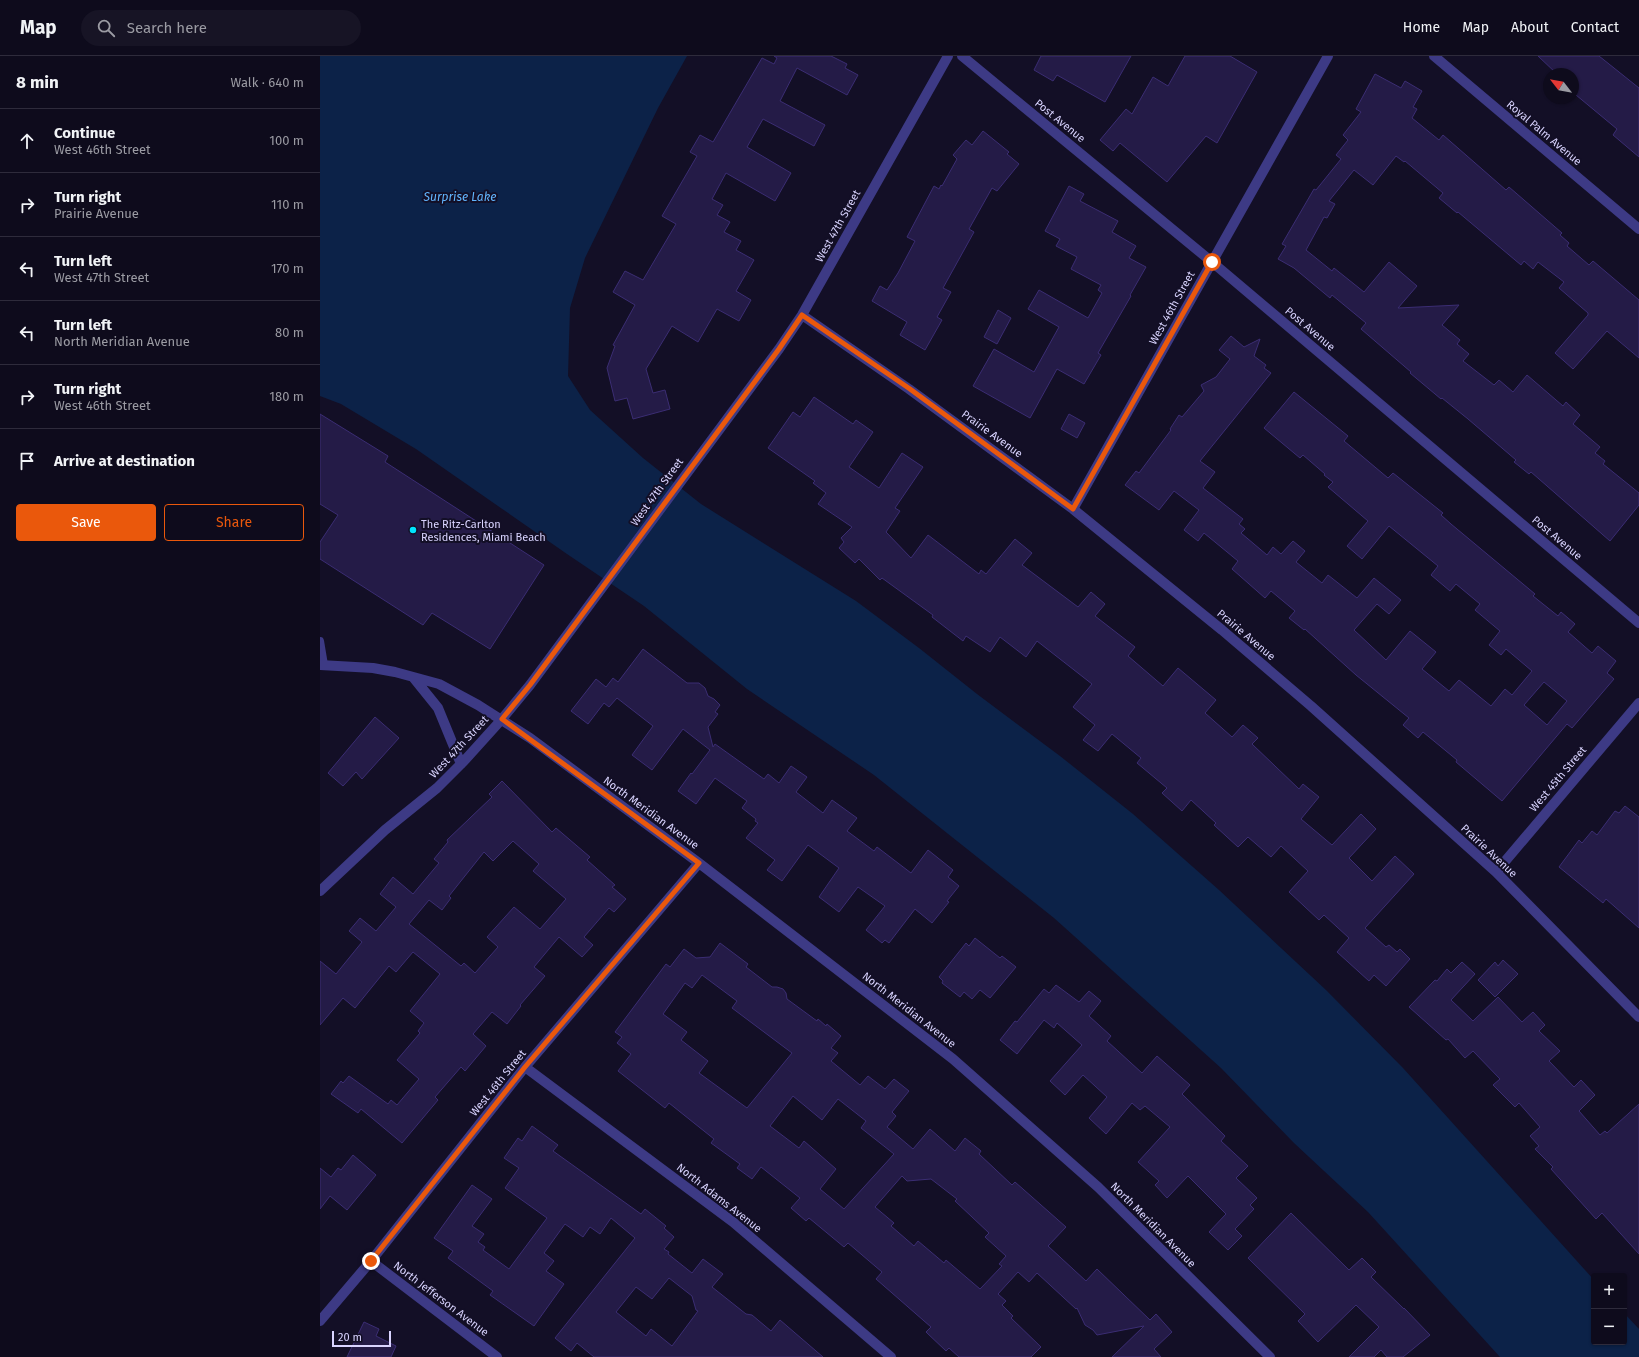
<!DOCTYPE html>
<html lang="en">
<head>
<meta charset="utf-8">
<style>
  body { margin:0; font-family:"Fira Sans",sans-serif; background:#171425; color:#f1f3f6 }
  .controls { position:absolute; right:12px; bottom:12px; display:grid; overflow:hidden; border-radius:4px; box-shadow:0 1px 3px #0004 }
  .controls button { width:36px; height:36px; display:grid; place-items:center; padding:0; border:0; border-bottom:1px solid #2e2b3b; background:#0e0b1c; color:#f1f3f6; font:20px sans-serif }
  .compass { position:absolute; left:1223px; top:12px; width:36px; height:36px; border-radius:50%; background:#0e0b1c; box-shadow:0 1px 3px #0004; rotate:301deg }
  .scale { position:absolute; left:12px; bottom:10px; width:59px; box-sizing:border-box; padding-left:4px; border:2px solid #d9d4ff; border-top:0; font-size:11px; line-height:14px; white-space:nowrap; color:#d9d4ff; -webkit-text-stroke:3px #130f26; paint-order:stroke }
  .stop { position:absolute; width:12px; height:12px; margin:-9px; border:3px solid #ea580c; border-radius:50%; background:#fff }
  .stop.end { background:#ea580c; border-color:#fff; box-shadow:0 1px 4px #0008 }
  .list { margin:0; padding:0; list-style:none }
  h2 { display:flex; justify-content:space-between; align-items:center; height:52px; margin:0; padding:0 16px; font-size:17px }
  h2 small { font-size:13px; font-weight:400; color:#9b9ba3 }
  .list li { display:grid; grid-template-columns:26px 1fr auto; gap:12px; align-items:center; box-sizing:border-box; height:64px; padding:0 16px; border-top:1px solid #2e2b3b }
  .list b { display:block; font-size:15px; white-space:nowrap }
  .list p { margin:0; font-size:13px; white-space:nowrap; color:#9b9ba3 }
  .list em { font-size:13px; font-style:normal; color:#9b9ba3 }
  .actions { display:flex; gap:8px; padding:12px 16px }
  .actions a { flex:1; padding:9px 0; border:1px solid #ea580c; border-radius:4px; text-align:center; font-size:14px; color:#ea580c }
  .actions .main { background:#ea580c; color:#fff }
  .icon { flex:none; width:22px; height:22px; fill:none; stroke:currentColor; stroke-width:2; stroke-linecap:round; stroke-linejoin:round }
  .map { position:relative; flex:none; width:1319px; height:1301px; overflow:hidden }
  header { display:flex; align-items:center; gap:24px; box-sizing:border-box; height:56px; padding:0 20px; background:#0e0b1c; border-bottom:1px solid #2e2b3b }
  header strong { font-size:19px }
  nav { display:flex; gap:22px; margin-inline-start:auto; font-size:14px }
  .search { width:280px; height:36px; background:#171425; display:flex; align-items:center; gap:10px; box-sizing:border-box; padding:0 14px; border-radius:22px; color:#9b9ba3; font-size:15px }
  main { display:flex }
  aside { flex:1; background:#0e0b1c }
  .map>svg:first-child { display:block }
  .water { fill:#0c2248 }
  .building { fill:#241b47; stroke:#3b2d73; fill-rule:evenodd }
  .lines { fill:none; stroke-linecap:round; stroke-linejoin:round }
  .service { stroke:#3d3a85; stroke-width:8 }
  .minor { stroke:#3d3a85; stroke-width:10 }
  .route { stroke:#ea580c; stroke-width:5 }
  .poi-dot { fill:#00e5ff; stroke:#130f26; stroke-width:1.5 }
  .labels { text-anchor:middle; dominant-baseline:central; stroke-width:4; stroke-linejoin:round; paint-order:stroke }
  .street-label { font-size:11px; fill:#d9d4ff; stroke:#130f26 }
  .poi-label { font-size:11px; fill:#d9d4ff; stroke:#130f26; text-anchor:start }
  .water-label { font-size:12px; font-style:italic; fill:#62b6ff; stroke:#130f26 }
</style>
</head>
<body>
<header>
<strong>Map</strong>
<div class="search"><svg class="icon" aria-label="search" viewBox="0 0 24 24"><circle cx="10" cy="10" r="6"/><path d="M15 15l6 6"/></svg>Search here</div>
<nav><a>Home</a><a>Map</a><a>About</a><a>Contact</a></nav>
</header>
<main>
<aside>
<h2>8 min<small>Walk · 640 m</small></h2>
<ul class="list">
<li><svg class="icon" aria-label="ahead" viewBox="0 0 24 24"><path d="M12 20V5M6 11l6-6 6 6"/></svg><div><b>Continue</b><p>West 46th Street</p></div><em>100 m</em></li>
<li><svg class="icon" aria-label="right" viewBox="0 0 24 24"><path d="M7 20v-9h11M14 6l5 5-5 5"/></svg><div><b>Turn right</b><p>Prairie Avenue</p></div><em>110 m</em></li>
<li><svg class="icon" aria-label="left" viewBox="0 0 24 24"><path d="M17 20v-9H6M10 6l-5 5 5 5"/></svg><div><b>Turn left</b><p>West 47th Street</p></div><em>170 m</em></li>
<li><svg class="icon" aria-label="left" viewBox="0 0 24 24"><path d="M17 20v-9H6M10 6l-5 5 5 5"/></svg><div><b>Turn left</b><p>North Meridian Avenue</p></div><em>80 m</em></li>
<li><svg class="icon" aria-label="right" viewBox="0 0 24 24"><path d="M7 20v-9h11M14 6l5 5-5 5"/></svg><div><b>Turn right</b><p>West 46th Street</p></div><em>180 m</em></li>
<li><svg class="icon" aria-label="arrive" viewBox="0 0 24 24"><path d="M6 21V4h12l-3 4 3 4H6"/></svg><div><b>Arrive at destination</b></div></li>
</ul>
<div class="actions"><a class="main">Save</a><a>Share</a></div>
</aside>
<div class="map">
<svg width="1319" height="1301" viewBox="0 0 1319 1301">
  <rect width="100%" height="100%" fill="#130f26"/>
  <path class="water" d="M 0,0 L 367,0 L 338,52 L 265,202 L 250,252 L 248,320 L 270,354 L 323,402 L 381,448 L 536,545 L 599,592 L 657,638 L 740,700 L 813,758 L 899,834 L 1006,934 L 1083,1012 L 1274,1224 L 1274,1286 L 1304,1286 L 1304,1257 L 1319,1273 L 1319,1301 L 1180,1301 L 1048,1156 L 974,1087 L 901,1012 L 734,862 L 554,719 L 427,633 L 324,550 L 247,498 L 96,393 L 21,348 L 0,340 Z"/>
  <path class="building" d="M 454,0 L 511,0 L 527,8 L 525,12 L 538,19 L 527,39 L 477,12 L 460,45 L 505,69 L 494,90 L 443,63 L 427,91 L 471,117 L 455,145 L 406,117 L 392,143 L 403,149 L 397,159 L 410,166 L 404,176 L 421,185 L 416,194 L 434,204 L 416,235 L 431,244 L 419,265 L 397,253 L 378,286 L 352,270 L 326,313 L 333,337 L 345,334 L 350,353 L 313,363 L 307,342 L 295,345 L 287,312 L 295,290 L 293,289 L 315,249 L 293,236 L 305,215 L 323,224 L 356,168 L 342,160 L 377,100 L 370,96 L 380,79 L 393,86 L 442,2 L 454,8 L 457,2 Z
    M 721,0 L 811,0 L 785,46 L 737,19 L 733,25 L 714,14 Z
    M 865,0 L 910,0 L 937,16 L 897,87 L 886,80 L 847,126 L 800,87 L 793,95 L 780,84 L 806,53 L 812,58 L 833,21 L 848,30 Z
    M 1218,0 L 1279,0 L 1319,32 L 1319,101 L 1293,79 L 1297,73 L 1256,39 L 1253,42 L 1252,42 L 1253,18 L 1237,18 Z
    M 1055,18 L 1081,32 L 1085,25 L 1102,35 L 1093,51 L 1097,53 L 1092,62 L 1119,84 L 1123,79 L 1186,134 L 1189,131 L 1242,177 L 1240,179 L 1249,187 L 1247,190 L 1269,209 L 1273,205 L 1319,244 L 1319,302 L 1287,275 L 1253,313 L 1235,297 L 1268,259 L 1268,257 L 1239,232 L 1244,226 L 1218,206 L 1213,213 L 1204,205 L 1201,209 L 1138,156 L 1137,157 L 1119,142 L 1123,137 L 1085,105 L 1084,106 L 1076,100 L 1053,129 L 1034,114 L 1009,145 L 1015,148 L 1007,162 L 1004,161 L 986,194 L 1012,215 L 1014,212 L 1044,236 L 1069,206 L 1097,230 L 1078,252 L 1139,249 L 1122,269 L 1140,284 L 1137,288 L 1149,298 L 1143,305 L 1174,329 L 1179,324 L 1193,336 L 1207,319 L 1243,350 L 1246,346 L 1260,359 L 1253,368 L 1280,391 L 1275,397 L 1285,405 L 1283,408 L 1319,437 L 1319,449 L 1290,485 L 1211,416 L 1209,418 L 1194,406 L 1196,404 L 1148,363 L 1122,342 L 1121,343 L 1090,317 L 1091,316 L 1041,273 L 1046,267 L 1012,239 L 1010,242 L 974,212 L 958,203 L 966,190 L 962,188 L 994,133 L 996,134 L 1021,103 L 1016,99 L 1028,84 L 1023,79 L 1041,56 L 1036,53 Z
    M 663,75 L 689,96 L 687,98 L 699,108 L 677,135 L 672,132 L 649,173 L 654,176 L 623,232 L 631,236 L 617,261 L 622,264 L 605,294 L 580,279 L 587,266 L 552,245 L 560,230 L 567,234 L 578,217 L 595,185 L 587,181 L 614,130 L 619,133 L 621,129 L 622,130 L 637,103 L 633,99 L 646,84 L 652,89 Z
    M 749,130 L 764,138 L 760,145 L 798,165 L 792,176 L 816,190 L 809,202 L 826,211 L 810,239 L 811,240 L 778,297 L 781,299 L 764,328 L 737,313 L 710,362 L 653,330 L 674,293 L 714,316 L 739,271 L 708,253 L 719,234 L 768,262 L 782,237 L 778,234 L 781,229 L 751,213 L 757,201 L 736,190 L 740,183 L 725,175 Z
    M 678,254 L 691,262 L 677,288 L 664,281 Z
    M 911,280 L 924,291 L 940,283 L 934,300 L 946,309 L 944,312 L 951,317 L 880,405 L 895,416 L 883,432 L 923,463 L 919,468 L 925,473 L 921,477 L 947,499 L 953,491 L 961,498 L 973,485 L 985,495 L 976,506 L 1002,527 L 1008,519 L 1037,542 L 1054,522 L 1081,544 L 1069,558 L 1057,548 L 1034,574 L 1066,604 L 1090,575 L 1116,596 L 1102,613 L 1129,635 L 1139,624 L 1171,650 L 1185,633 L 1192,639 L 1212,615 L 1186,593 L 1181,599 L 1169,589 L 1180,575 L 1155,554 L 1160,548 L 1136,528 L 1130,535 L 1111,519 L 1118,510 L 1069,470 L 1042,503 L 1027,490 L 1048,465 L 1008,431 L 1013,426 L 1004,419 L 1005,418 L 983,399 L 980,402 L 944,372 L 974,336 L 1028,380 L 1024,385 L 1068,422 L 1073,417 L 1123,457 L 1121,459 L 1131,468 L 1215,538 L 1213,540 L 1238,560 L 1241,556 L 1255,568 L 1248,576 L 1272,597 L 1278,590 L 1296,605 L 1287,617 L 1294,623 L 1252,672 L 1247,668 L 1182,745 L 1136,706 L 1137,704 L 1103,676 L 1098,682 L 1083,669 L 1089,662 L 1036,619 L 985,573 L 984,574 L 969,562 L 975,555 L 951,535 L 945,542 L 912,513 L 918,505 L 884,477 L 878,485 L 864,474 L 879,454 L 854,435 L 839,454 L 805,429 L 816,415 L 819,417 L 851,374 L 850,373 L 859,359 L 862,361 L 884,335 L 881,329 L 896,321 L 910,303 L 899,294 ZM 1224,626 L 1247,645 L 1227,669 L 1204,649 Z
    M 494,341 L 533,368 L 536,364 L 553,376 L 529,411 L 559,432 L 582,397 L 603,411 L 575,452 L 580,455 L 566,476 L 591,502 L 608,479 L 659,518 L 661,514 L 666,518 L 695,483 L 712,497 L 702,509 L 758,551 L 771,536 L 785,548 L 775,560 L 815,591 L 808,600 L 843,630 L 858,612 L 896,644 L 885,657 L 912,681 L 923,669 L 938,682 L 932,688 L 979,733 L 983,728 L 999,741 L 981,763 L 1012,789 L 1041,758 L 1056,773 L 1029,802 L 1052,825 L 1075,800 L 1094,818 L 1045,872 L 1066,891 L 1069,889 L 1077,896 L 1080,893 L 1090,903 L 1066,930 L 1054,919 L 1049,925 L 1017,896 L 1029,882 L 1004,859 L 999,864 L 969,836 L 988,815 L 961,790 L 951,801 L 928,781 L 918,791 L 894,769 L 896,767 L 871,744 L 862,755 L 842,737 L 847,732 L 817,707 L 821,702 L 792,678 L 778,695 L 763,684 L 775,669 L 753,651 L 772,628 L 717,585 L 706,601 L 680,581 L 670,596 L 646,580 L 643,585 L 612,561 L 613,559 L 562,522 L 560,524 L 539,503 L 535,507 L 519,492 L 524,486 L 521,482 L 532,471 L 498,448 L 506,437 L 493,427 L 495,425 L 448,392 L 473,356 L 480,361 Z
    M 0,358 L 68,400 L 65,406 L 224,509 L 170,593 L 112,557 L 103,569 L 0,503 L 0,486 L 18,459 L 0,448 Z
    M 749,358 L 765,367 L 757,382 L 741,373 Z
    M 323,593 L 367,627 L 379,627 L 385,632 L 388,640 L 394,643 L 400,649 L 395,656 L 398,658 L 388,671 L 393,691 L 395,688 L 444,723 L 448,718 L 459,727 L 471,710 L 487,721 L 476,736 L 503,757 L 512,744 L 537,762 L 527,775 L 554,795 L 557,791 L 591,817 L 608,794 L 633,814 L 628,821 L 639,830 L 627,845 L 629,846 L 612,867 L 595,853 L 569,887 L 565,884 L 562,887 L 546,874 L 565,850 L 538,831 L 519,856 L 499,841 L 519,812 L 488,789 L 462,825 L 447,814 L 455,804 L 426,782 L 438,767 L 435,765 L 436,763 L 422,752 L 427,745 L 395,722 L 376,748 L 358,735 L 371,717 L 372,718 L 390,694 L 363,673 L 332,714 L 312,699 L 333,670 L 297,642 L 289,651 L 284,647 L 268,668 L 251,655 L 276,623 L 286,631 L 293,622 L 298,626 Z
    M 55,661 L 79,682 L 42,723 L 36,716 L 23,730 L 8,717 Z
    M 182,725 L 232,776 L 236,772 L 270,801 L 267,804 L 295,829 L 292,831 L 306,843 L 294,856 L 289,852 L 264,881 L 273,889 L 262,901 L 239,881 L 214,911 L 225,920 L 200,949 L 201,950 L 187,968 L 172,956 L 153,978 L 166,990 L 145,1015 L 141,1011 L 115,1041 L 118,1044 L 82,1087 L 41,1053 L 38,1057 L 11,1038 L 21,1025 L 23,1027 L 29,1020 L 68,1048 L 71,1044 L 77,1049 L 99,1023 L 77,1004 L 100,977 L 98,975 L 104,967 L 90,955 L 120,918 L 93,896 L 76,916 L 69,910 L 35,952 L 23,942 L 0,969 L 0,905 L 16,918 L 42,886 L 29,875 L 40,862 L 56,875 L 76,851 L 60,838 L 73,821 L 93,838 L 119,807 L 114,803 L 128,786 L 127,784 L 172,741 L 169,738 ZM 193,785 L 219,808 L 213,815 L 246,843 L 220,873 L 194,851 L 167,881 L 178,891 L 155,917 L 144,907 L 141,910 L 89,868 L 109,844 L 122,854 L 131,842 L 129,840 L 164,796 L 173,805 Z
    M 1305,750 L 1319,761 L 1319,872 L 1286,843 L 1283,847 L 1239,811 L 1259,784 L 1262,787 L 1272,775 L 1277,779 L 1295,755 L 1299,757 Z
    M 655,882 L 680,902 L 682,900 L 696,911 L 670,942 L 660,934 L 652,943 L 644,936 L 640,941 L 622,927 L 623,925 L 619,921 L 646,887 L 649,890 Z
    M 400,887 L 428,908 L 426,911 L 452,931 L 457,931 L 463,933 L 466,937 L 467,943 L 497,965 L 498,963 L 506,970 L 507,968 L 521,980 L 511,992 L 518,997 L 511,1005 L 540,1029 L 548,1020 L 565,1033 L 574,1023 L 589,1035 L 572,1056 L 576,1060 L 567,1071 L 593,1093 L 610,1073 L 635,1095 L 645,1082 L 661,1095 L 659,1098 L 692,1129 L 695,1126 L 746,1171 L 728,1190 L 766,1225 L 777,1213 L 830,1264 L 836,1258 L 852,1276 L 834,1293 L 841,1301 L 792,1301 L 824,1270 L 777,1279 L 773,1274 L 765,1269 L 757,1252 L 756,1253 L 717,1217 L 709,1226 L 698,1216 L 678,1238 L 686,1245 L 682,1249 L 693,1260 L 691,1262 L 721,1291 L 711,1301 L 639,1301 L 629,1292 L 626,1295 L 606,1276 L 611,1271 L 556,1223 L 562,1216 L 528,1187 L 524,1191 L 489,1162 L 486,1165 L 471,1152 L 480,1142 L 441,1111 L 432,1123 L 417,1112 L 420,1108 L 391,1087 L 394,1083 L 349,1047 L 345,1052 L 298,1015 L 311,998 L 297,987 L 302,981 L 295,976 L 346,908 L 350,911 L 364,893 L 376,902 L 390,901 ZM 382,919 L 417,945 L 412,952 L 472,997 L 427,1052 L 379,1017 L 388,1005 L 361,984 L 367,976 L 343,958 L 365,927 L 372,932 ZM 473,1040 L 502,1064 L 518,1043 L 546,1065 L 541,1072 L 574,1098 L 524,1153 L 500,1133 L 516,1113 L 484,1085 L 479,1092 L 450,1070 ZM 582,1120 L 587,1125 L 611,1123 L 637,1143 L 635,1145 L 669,1177 L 665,1181 L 686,1200 L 679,1208 L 682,1210 L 660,1233 L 626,1204 L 624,1207 L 598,1185 L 594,1190 L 571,1170 L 574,1167 L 555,1151 Z
    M 1183,904 L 1198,918 L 1175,941 L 1158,924 L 1175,906 L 1178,910 Z
    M 1142,906 L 1155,918 L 1131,944 L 1153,965 L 1178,941 L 1202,966 L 1213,956 L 1225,969 L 1219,975 L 1240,995 L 1229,1005 L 1254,1031 L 1261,1024 L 1275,1039 L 1259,1055 L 1280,1079 L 1285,1075 L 1287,1077 L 1319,1048 L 1319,1198 L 1282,1157 L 1276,1163 L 1231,1113 L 1233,1111 L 1215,1093 L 1219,1090 L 1210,1080 L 1220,1071 L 1199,1047 L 1195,1051 L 1173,1029 L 1180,1023 L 1153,995 L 1145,1002 L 1128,983 L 1126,984 L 1089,951 L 1115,924 L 1117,925 L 1127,913 L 1131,917 Z
    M 736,929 L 759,946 L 769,935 L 781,945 L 769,960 L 791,980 L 787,985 L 822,1017 L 837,1000 L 870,1029 L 862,1038 L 905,1080 L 901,1085 L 928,1110 L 916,1122 L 937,1142 L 930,1149 L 934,1153 L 915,1173 L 922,1180 L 908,1194 L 889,1176 L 906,1158 L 868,1120 L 847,1142 L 835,1129 L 839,1125 L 818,1106 L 850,1071 L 825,1050 L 820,1054 L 812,1047 L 786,1078 L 769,1062 L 787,1041 L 763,1019 L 745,1039 L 730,1025 L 762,989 L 737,967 L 734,972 L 724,964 L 697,998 L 680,984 L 695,965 L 697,966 L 724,933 L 729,937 Z
    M 212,1070 L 238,1089 L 233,1095 L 321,1158 L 325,1153 L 346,1170 L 344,1172 L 354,1181 L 344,1193 L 349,1196 L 348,1198 L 372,1217 L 383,1203 L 403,1218 L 392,1231 L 426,1258 L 432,1259 L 451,1275 L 460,1264 L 503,1301 L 274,1301 L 257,1287 L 251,1295 L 235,1282 L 315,1182 L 291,1162 L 280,1178 L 270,1171 L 263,1181 L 245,1168 L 224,1197 L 234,1205 L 226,1215 L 244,1228 L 214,1270 L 170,1239 L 173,1235 L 128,1202 L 133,1195 L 114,1182 L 152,1129 L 172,1143 L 152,1170 L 164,1178 L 158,1186 L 165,1191 L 163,1194 L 189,1213 L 227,1162 L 185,1132 L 199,1112 L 184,1102 L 198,1082 L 202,1085 ZM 349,1222 L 372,1240 L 376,1254 L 378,1255 L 352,1290 L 331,1273 L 326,1280 L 296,1256 L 316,1231 L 332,1243 Z
    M 33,1099 L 56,1119 L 27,1154 L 10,1140 L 0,1153 L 0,1112 L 11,1121 L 18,1112 L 21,1114 Z
    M 971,1157 L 1029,1214 L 1042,1202 L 1056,1216 L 1051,1221 L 1084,1253 L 1084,1252 L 1110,1279 L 1083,1301 L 1067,1301 L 1061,1294 L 1054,1301 L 1029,1301 L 1059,1271 L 1036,1249 L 998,1286 L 978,1265 L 985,1258 L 928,1202 Z
    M 44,1266 L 59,1273 L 56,1280 L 76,1290 L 71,1301 L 27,1301 Z"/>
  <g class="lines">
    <path class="service" d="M 0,585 L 4,609"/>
    <path class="minor" d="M 642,0 L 892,206 L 1319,567
      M 1114,0 L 1319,173
      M 482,259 L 589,333 L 753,453 L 902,574 L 991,650 L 1176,816 L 1319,961
      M 753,453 L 1008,0
      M 0,609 L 53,612 L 75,616 L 119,628 L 158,649 L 210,682 L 379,807 L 633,1003 L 778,1131 L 950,1301
      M 93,621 L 118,652 L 141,708
      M 1176,816 L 1319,647
      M 0,835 L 65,774 L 117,732 L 144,705 L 182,663 L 210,629 L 459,293 L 482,259 L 628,0
      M 205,1011 L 413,1166 L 571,1301
      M 51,1205 L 177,1301
      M 0,1265 L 51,1205 L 205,1011 L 379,807"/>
  </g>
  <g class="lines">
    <path class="route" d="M 51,1205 L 205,1011 L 379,807 L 182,663 L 210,629 L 459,293 L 482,259 L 590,333 L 753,453 L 892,206"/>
  </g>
  <circle class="poi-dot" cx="93" cy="474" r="4"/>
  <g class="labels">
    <g class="street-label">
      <text transform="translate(740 65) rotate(39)">Post Avenue</text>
      <text transform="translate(1224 77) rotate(40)">Royal Palm Avenue</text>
      <text transform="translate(518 170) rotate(-61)">West 47th Street</text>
      <text transform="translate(852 252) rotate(-61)">West 46th Street</text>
      <text transform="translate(990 273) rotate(40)">Post Avenue</text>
      <text transform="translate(672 378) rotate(36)">Prairie Avenue</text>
      <text transform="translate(337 436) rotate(-54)">West 47th Street</text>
      <text transform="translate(1237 482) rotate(40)">Post Avenue</text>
      <text transform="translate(926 579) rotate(40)">Prairie Avenue</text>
      <text transform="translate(139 691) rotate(-47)">West 47th Street</text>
      <text transform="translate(1238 723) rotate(-50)">West 45th Street</text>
      <text transform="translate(331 757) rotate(36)">North Meridian Avenue</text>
      <text transform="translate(1169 795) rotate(43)">Prairie Avenue</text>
      <text transform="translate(589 954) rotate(38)">North Meridian Avenue</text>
      <text transform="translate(178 1027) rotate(-51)">West 46th Street</text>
      <text transform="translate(399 1142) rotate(38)">North Adams Avenue</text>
      <text transform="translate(833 1169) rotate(45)">North Meridian Avenue</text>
      <text transform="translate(121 1243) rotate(37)">North Jefferson Avenue</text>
    </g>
    <g class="poi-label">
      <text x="101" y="468">The Ritz-Carlton<tspan x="101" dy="13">Residences, Miami Beach</tspan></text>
    </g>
    <g class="water-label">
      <text x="140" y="141">Surprise Lake</text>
    </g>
  </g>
</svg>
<div class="controls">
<button>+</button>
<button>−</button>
</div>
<svg class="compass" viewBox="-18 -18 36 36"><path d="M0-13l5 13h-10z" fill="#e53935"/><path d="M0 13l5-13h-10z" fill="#9b9ba3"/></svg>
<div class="scale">20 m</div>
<div class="stop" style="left:892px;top:206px"></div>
<div class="stop end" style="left:51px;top:1205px"></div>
</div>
</main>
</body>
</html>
